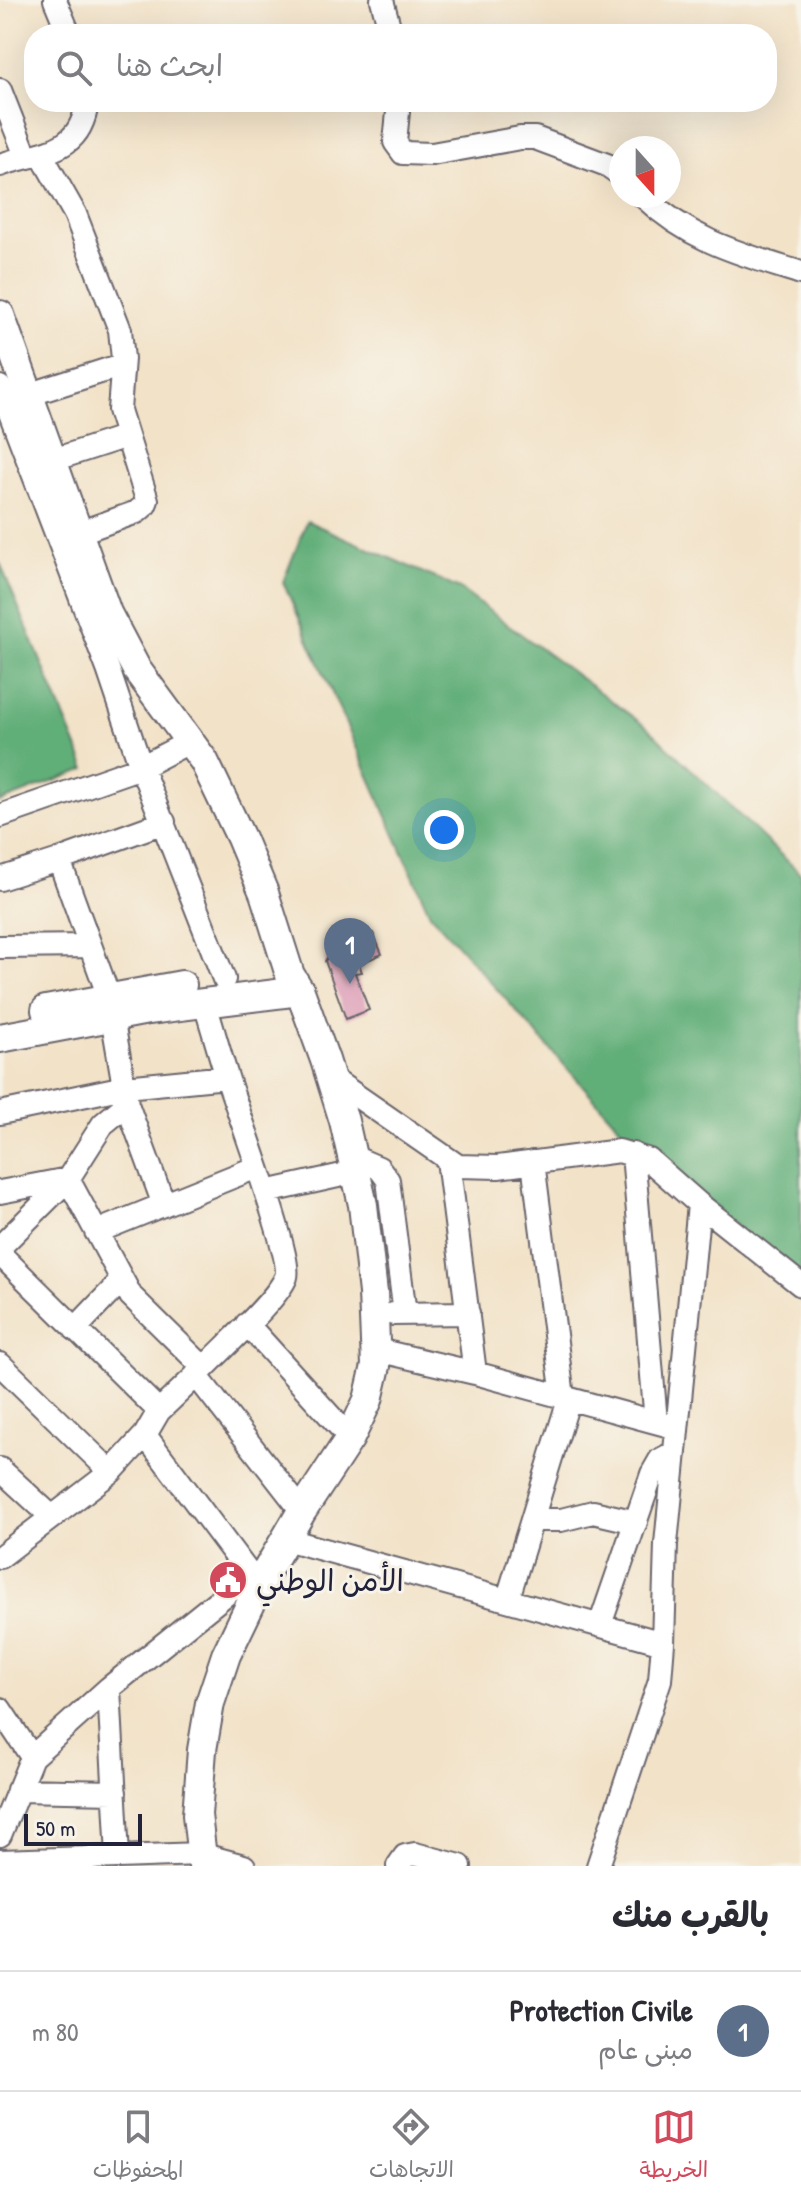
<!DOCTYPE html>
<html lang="ar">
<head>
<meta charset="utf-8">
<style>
  body { margin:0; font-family:"Patrick Hand","Playpen Sans Arabic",sans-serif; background:#f2f2f3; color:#2b2b33; direction:rtl }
  .compass { position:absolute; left:609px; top:136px; width:72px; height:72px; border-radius:50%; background:#fff; box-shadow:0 8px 32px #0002; rotate:159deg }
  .scale { position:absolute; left:24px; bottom:20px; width:118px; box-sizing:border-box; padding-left:8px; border:4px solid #22223b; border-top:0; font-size:22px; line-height:28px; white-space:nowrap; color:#22223b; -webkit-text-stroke:6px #f7f3e8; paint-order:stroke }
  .you { position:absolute; left:444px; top:830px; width:28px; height:28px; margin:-20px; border:6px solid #fff; border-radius:50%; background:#1a73e8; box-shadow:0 0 0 12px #1a73e833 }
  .badge { display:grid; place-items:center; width:52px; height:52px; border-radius:50%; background:#d1495b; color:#fff; font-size:26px; font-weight:700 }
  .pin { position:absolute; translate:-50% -66px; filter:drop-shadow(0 2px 4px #0008) }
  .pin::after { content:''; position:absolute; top:42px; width:28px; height:24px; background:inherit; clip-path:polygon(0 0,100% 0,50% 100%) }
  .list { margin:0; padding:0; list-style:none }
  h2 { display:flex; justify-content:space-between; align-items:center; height:104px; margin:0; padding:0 32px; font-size:34px }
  h2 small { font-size:26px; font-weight:400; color:#7c7c81 }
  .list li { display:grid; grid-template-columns:52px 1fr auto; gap:24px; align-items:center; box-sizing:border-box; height:120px; padding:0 32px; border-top:2px solid #e1e1e2 }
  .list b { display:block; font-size:30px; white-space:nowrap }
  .list p { margin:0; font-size:26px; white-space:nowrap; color:#7c7c81 }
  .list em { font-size:26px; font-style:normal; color:#7c7c81 }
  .icon { flex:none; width:44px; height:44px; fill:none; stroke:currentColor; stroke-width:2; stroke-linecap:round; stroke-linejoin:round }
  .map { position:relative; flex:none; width:801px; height:1866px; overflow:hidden; direction:ltr }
  .search { position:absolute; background:#fff; box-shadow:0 8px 32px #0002; left:24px; right:24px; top:24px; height:88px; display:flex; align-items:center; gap:20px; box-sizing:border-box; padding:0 28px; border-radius:32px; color:#7c7c81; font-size:30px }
  .sheet { height:224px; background:#fff }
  nav { display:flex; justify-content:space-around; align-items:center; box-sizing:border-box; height:112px; border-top:2px solid #e1e1e2; background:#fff; font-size:22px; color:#7c7c81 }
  nav a { display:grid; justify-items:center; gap:4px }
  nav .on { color:#d1495b }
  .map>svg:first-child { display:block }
  .forest { fill:#60ae78; stroke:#41685a; stroke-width:2 }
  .building { fill:#d992b1 }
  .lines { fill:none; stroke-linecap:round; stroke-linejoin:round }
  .minor-casing { stroke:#6b656c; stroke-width:26 }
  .major-casing { stroke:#6b656c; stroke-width:32 }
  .minor { stroke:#fff; stroke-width:22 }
  .major { stroke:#fff; stroke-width:28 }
  .labels { text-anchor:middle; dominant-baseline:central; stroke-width:6; stroke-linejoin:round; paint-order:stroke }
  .poi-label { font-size:30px; fill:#22223b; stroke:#f7f3e8; text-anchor:start }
</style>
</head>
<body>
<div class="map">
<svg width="801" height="1866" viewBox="0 0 801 1866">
  <rect width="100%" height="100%" fill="#f7f3e8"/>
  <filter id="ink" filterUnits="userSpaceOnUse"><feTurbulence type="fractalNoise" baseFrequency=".0125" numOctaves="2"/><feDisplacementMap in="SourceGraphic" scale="16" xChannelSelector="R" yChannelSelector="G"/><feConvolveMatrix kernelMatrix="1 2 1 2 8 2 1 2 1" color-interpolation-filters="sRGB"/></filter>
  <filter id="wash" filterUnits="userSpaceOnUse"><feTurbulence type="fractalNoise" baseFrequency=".006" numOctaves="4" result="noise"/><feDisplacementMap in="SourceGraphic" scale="32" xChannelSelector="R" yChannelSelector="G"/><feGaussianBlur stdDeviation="1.8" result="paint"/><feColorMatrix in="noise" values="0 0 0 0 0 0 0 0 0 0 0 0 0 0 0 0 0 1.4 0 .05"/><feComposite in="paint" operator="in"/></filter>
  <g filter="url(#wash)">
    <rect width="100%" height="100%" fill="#f2e2c8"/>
    <path class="forest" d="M 307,521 L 460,589 L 648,728 L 801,874 L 801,1280 L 631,1140 L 430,914 L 283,582 Z
      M 0,563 L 86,769 L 0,802 Z"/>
    <g id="blocks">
      <path class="building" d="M 373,933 L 382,954 L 359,964 L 362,972 L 355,973 L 369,1010 L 346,1019 L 325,961 L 334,948 Z"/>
    </g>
  </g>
  <g filter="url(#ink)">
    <use href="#blocks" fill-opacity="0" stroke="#6b656c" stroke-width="2"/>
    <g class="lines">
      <defs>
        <path id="minor" d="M 55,0 L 69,34
          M 382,0 L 391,34
          M 0,90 L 26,156
          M 399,102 L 395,142 L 403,153 L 432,154 L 520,138 L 535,138 L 607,165 L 621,175
          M 41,154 L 75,214 L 120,330 L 123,359 L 119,410 L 147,500 L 145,505 L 137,512 L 78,533
          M 0,165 C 40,151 81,155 87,102
          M 643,196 C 690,241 741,254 801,273
          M 0,387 L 108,669 L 141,767 L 224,979
          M 28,395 L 122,365
          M 50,461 L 127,436
          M 0,816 L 141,767 L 191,741
          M 59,860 L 164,822
          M 0,879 L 59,860 L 109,997
          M 0,947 L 90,946
          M 112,1016 L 127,1104 L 164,1205
          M 331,1078 L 458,1166 L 498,1167 L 619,1151 L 649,1160 L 699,1204 L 801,1285
          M 0,1113 L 125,1087 L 227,1077
          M 633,1154 L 656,1422
          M 353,1157 L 379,1168 L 388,1180 L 405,1314
          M 448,1160 L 475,1373
          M 533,1162 L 563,1397
          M 0,1192 L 68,1179 L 131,1296 L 204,1368 C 223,1348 278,1299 286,1277 C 293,1258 236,1107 227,1077 C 219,1052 212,1026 204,1001
          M 266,1192 L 356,1172
          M 96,1232 L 257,1167
          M 0,1247 L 68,1179 L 103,1124 L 127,1104
          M 0,1254 L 159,1411
          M 393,1314 L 468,1313
          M 247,1324 L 350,1438
          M 75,1329 L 121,1281
          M 377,1350 L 475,1373 L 677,1428
          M 0,1364 L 111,1472
          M 196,1375 L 302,1511
          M 145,1435 L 250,1575
          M 0,1469 L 52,1517
          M 532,1520 L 561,1520 L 593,1512 L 636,1522
          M 285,1539 L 663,1643 L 666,1544 L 699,1204
          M 0,1557 L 111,1472 L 145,1435 L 159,1411 L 204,1368
          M 508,1598 L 569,1399
          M 600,1625 L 652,1474 L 660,1460 L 675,1452
          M 109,1688 L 118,1857 L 200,1854 L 244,1866
          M 0,1709 L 32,1757
          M 18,1790 L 115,1792
          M 0,1835 L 32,1757 L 109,1688 L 250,1575 L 266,1572
          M 0,1861 L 118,1857
          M 398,1866 L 405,1856 L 415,1854 L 460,1866
          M 598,1866 L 660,1680 L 663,1643"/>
        <path id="major" d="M 0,315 L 107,613 L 137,670 L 204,761 L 241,838 L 264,893 L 290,975 L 300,991 L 325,1060 L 344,1121 L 363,1205 L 373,1293 L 376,1366 L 368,1400 L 350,1438 L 302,1511 L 266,1572 L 226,1655 L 210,1703 L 202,1750 L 197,1815 L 203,1866
          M 46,1010 L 182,985
          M 0,1038 L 148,1010 L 300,991"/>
      </defs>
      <use href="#minor" class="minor-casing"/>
      <use href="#major" class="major-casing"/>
      <use href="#minor" class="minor"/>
      <use href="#major" class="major"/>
    </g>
  </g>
  <defs>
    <symbol id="civic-disc" viewBox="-11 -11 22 22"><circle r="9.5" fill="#d1495b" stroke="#f7f3e8"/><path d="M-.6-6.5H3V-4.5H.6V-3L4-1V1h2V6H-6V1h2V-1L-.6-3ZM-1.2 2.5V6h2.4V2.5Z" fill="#fff"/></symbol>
  </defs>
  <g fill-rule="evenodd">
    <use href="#civic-disc" x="206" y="1558" width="44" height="44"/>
  </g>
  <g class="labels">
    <g class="poi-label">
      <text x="256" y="1580">الأمن الوطني</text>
    </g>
  </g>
</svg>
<svg class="compass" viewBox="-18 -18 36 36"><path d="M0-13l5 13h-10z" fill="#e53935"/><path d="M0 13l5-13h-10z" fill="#7c7c81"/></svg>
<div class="scale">50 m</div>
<div class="you"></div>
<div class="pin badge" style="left:350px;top:984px;background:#5c6f8a">1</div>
<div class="search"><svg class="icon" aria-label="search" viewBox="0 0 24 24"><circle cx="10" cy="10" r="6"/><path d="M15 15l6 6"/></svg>ابحث هنا</div>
</div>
<section class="sheet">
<h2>بالقرب منك<small></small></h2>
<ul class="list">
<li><span class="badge" style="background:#5c6f8a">1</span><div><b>Protection Civile</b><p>مبنى عام</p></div><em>80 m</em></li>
</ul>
</section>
<nav>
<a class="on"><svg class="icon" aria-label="map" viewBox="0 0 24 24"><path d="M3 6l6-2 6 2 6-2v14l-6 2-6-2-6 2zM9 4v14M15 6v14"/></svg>الخريطة</a>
<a><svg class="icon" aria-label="directions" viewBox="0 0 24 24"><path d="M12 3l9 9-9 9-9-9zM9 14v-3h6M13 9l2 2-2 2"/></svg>الاتجاهات</a>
<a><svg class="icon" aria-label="saved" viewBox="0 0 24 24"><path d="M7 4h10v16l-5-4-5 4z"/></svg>المحفوظات</a>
</nav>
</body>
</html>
